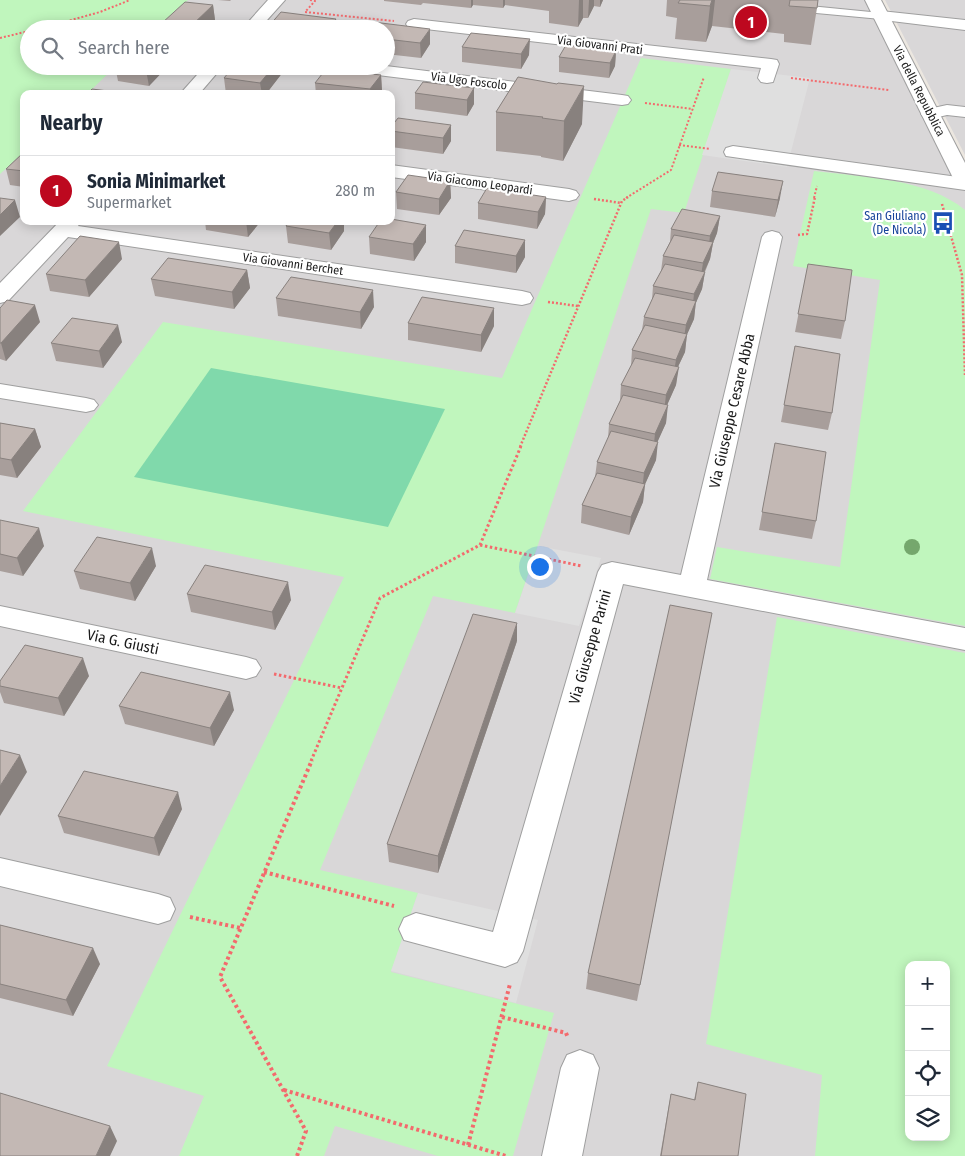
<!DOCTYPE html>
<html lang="en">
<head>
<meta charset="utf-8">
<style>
  body { margin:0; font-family:"Fira Sans Condensed",sans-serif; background:#f6f6f7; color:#1f2937 }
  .controls { position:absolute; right:15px; bottom:15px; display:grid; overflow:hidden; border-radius:10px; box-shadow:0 2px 12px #0003 }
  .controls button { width:45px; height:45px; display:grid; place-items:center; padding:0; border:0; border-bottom:1px solid #e0e1e3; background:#fff; color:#1f2937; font:25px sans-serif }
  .you { position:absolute; left:539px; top:566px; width:18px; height:18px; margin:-12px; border:4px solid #fff; border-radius:50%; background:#1a73e8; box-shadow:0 0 0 8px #1a73e833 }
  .badge { display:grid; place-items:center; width:32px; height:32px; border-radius:50%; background:#bd081f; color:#fff; font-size:16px; font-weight:700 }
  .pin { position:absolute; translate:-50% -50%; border:2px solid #fff; box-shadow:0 1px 5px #0006 }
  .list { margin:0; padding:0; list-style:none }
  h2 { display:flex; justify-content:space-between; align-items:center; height:65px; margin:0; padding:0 20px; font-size:21px }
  h2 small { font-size:16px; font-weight:400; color:#747a83 }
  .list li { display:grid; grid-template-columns:32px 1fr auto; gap:15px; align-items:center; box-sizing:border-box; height:70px; padding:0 20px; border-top:1px solid #e0e1e3 }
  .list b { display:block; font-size:19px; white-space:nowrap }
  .list p { margin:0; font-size:16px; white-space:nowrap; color:#747a83 }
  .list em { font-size:16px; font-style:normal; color:#747a83 }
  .icon { flex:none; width:28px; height:28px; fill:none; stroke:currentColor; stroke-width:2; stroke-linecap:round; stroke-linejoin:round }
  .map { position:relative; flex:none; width:965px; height:1156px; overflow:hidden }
  .search { position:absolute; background:#fff; box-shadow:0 2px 12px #0003; left:20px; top:20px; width:375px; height:55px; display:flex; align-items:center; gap:12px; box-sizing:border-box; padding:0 18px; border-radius:28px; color:#747a83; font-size:19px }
  .panel { position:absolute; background:#fff; box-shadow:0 2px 12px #0003; left:20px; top:90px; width:375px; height:135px; border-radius:10px }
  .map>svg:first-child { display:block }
  .residential { fill:#d9d7d8; fill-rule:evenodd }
  .park { fill:#c0f6bd; fill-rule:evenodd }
  .pitch { fill:#80d9ab }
  .parking { fill:#dfdfdf }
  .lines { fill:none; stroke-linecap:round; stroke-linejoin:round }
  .service-casing { stroke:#9f9f9f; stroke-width:2 }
  .minor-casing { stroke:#9f9f9f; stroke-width:2 }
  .tertiary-casing { stroke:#9f9f9f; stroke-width:2 }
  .path-far3 { stroke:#f36a6d; stroke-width:2; stroke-dasharray:2 2; stroke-linecap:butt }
  .path-far2 { stroke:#f36a6d; stroke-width:2.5; stroke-dasharray:2 2; stroke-linecap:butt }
  .path-far1 { stroke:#f36a6d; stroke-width:3; stroke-dasharray:2.5 2.5; stroke-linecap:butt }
  .path { stroke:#f36a6d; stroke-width:4; stroke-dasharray:3 3; stroke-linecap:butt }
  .service { fill:#fff; fill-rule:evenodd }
  .minor { fill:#fff; fill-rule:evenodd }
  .tertiary { fill:#fff; fill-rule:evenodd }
  .tree { fill:#75a76d }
  .wall { fill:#a89e9b }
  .shaded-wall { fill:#88817e }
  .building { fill:#c3b8b4; stroke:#88817e }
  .labels { text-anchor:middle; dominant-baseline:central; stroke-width:4.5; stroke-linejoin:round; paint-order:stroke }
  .far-street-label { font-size:12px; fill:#1b1b1b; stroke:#fff }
  .far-transit-label { font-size:12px; fill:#164399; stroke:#fff; text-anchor:end }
  .street-label { font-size:15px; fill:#1b1b1b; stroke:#fff }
</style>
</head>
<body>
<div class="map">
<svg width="965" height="1156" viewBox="0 0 965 1156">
  <rect width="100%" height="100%" fill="#ece7e0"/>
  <path class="residential" d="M 0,0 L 866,0 L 965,180 L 965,1156 L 0,1156 ZM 29,29 L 386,29 L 386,66 L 29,66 ZM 24,94 L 391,94 L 391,221 L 24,221 ZM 909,965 L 946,965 L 946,1137 L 909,1137 Z
    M 885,0 L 965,0 L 965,155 Z"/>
  <path class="park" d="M 0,0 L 188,0 L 157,29 L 29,29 L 29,66 L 116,66 L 87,94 L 24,94 L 24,152 L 0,174 Z
    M 641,58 L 731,69 L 684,213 L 651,209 L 515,613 L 433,596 L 320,870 L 418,893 L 391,972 L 554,1013 L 513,1156 L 438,1156 L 335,1126 L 324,1156 L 179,1156 L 204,1096 L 107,1066 L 344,577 L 23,511 L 163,322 L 502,378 Z
    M 814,171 C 861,177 927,178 965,210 L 965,626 L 710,579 L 717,547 L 840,567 L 880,280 L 793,266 Z
    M 777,617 L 965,653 L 965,1156 L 815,1156 L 822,1075 L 706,1044 ZM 909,965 L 946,965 L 946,1137 L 909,1137 Z"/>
  <path class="pitch" d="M 211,368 L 445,409 L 388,527 L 134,477 Z"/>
  <path class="parking" d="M 731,69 L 810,78 L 787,167 L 702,155 Z
    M 538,546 L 601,558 L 579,626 L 515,613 Z
    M 418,893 L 538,920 L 516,1003 L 391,971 Z"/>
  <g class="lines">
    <defs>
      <path id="service" d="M 770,0 L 780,0 L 779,3 L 881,13 L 886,16 L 881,19 L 773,9 L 768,6 Z"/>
      <path id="minor" d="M 268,0 L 285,0 L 259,29 L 242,29 Z
        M 881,11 L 965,20 L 965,30 L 875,19 L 873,16 L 875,13 Z
        M 414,19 L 771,59 L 777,60 L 779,64 L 773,82 L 767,83 L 761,82 L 758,78 L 761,68 L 408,27 L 406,24 L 408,21 Z
        M 205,66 L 223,66 L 199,94 L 180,94 Z
        M 337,66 L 386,66 L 622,95 L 628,96 L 631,100 L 628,104 L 622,105 L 345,71 L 339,70 Z
        M 947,105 L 965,107 L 965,117 L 947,115 L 930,119 L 924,118 L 921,114 L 924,110 Z
        M 733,146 L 965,178 L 965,190 L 726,156 L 724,152 L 726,148 Z
        M 391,165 L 569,189 L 576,191 L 579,195 L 576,199 L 569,201 L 391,177 Z
        M 60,221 L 81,221 L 78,226 L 522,291 L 530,293 L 533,298 L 530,303 L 522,305 L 68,237 L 8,301 L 0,303 L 0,283 Z
        M 772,231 L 779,233 L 782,237 L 707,580 L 965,628 L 965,650 L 623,584 L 523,951 L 517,962 L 505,967 L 404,940 L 399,929 L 404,918 L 416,913 L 493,932 L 598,572 L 602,565 L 612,562 L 681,575 L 762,237 L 765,233 Z
        M 0,384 L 86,398 L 94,400 L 98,405 L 94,410 L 86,412 L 0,398 Z
        M 0,606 L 246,657 L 256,660 L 261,668 L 256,676 L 246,679 L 0,626 Z
        M 0,858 L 158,894 L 170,898 L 175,909 L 170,920 L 158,924 L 0,886 Z
        M 580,1050 L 593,1055 L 599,1068 L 582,1156 L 542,1156 L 561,1068 L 567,1055 Z"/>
      <path id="tertiary" d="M 865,0 L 881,0 L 965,163 L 965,188 L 958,186 L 955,182 Z"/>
    </defs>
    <use href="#service" class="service-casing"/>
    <use href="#minor" class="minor-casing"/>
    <use href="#tertiary" class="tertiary-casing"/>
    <path class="path-far3" d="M 310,0 L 315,1 L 305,12 L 394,21
      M 39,29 L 100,12 L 130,0
      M 0,38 L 29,31
      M 791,78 L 889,90
      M 645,103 L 692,109
      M 679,145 L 710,149
      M 626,198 L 671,170 L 704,77
      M 814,198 L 817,186"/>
    <path class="path-far2" d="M 594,199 L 621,203
      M 942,204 L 962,275 L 965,375
      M 798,235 L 807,234 L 815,197
      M 548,302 L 578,306
      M 520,447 L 622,201 L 628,197"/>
    <path class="path-far1" d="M 480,545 L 582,566
      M 274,674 L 342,688
      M 311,761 L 380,598 L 480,545 L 521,446"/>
    <path class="path" d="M 264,872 L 394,906
      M 190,917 L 240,928
      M 502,1017 L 566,1033 L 568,1038
      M 284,1090 L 506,1156
      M 468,1145 L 510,984
      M 297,1156 L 306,1131 L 220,977 L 312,760"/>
    <use href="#service" class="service"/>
    <use href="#minor" class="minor"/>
    <use href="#tertiary" class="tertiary"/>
  </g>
  <circle class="tree" cx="912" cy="547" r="8"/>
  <path class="wall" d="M 218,0 L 231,0 L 230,1 Z
    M 384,0 L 603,0 L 600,7 L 594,6 L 588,18 L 583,18 L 578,27 L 549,23 L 549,11 L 505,5 L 503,8 L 473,5 L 471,8 L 423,3 L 421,5 L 384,1 Z
    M 667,0 L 818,0 L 817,8 L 811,45 L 784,42 L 784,34 L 712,26 L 706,42 L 675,39 L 677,18 L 666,16 Z
    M 213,5 L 215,20 L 206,29 L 163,29 L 162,23 Z
    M 336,19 L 337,29 L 269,29 L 269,26 Z
    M 386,29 L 430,44 L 421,58 L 386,54 Z
    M 462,47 L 529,55 L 521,69 L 462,62 Z
    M 616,51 L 615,66 L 609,78 L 559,72 L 559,57 Z
    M 115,66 L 168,66 L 149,86 L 118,81 Z
    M 283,72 L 266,94 L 226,94 L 224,78 Z
    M 381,75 L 382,91 L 379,94 L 316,94 L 315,83 Z
    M 518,77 L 582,124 L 563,161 L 541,157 L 541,156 L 496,151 L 496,112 Z
    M 474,88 L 474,104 L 467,116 L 415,109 L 415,93 Z
    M 451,125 L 451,141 L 443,154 L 391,147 L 391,127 Z
    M 24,152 L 24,187 L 10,185 L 6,169 Z
    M 450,181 L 451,198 L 439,215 L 397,209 L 396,192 Z
    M 712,191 L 780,198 L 775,217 L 710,207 Z
    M 546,197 L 545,214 L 537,229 L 478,219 L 478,203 Z
    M 720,216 L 717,233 L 713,243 L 710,259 L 705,272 L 702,289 L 696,301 L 694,319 L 687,334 L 685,352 L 678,367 L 676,385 L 667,405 L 666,423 L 657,442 L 656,460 L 645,484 L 643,502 L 629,535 L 581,523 L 582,505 L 595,477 L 597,462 L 608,439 L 609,424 L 620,401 L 621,385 L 631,366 L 632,350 L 642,330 L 644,317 L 652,300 L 653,286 L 661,271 L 663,256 L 670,242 L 671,229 Z
    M 205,221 L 261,221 L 248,237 L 206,230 Z
    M 289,221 L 344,221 L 344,231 L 331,250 L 288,243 L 286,226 Z
    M 369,237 L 426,242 L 414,261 L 370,254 Z
    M 525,240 L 525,257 L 516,273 L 455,263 L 455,246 Z
    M 122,259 L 89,297 L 50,291 L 46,274 Z
    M 808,264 L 845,321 L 841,339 L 795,332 Z
    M 247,270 L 250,288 L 234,309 L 155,296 L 151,279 Z
    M 276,298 L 374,307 L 361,329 L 278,316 Z
    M 0,308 L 40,322 L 6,361 L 0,359 Z
    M 408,323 L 494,326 L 481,352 L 408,340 Z
    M 122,342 L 103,368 L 56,361 L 51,343 Z
    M 795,346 L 832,413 L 828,430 L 781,422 Z
    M 0,423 L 35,429 L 41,447 L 17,478 L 0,475 Z
    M 775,443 L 816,521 L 812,539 L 759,530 Z
    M 0,520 L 44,546 L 23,576 L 0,571 Z
    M 156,566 L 135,601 L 80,589 L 74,571 Z
    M 187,594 L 291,600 L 275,630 L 191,612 Z
    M 708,631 L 637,1001 L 586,989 L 588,973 Z
    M 517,641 L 438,873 L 389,862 L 387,844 Z
    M 89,676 L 64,716 L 4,703 L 0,692 L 0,681 Z
    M 119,706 L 234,710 L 214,746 L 125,724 Z
    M 182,809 L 159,856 L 64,833 L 58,816 Z
    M 0,925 L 100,964 L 73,1016 L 0,998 Z
    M 698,1082 L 738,1156 L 660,1156 L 668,1110 L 671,1094 L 694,1100 Z"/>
  <path class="shaded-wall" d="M 471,0 L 473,0 L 473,5 L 471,8 Z
    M 503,0 L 505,0 L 505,5 L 503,8 Z
    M 579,0 L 583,0 L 583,18 L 578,27 Z
    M 589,0 L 594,0 L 594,6 L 588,18 Z
    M 600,0 L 603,0 L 600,7 Z
    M 712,0 L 715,0 L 712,26 L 706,42 L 710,6 Z
    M 213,5 L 215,20 L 206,29 L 190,29 L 190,27 Z
    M 336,19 L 337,29 L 327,29 Z
    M 430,29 L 430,44 L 421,58 L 420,43 Z
    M 530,39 L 529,55 L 521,69 L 521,54 Z
    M 616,51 L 615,66 L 609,78 L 610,63 Z
    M 150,66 L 168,66 L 149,86 L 146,70 Z
    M 274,66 L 283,66 L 283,72 L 266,94 L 262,94 L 260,83 Z
    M 381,75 L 382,91 L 379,94 L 371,94 L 370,89 Z
    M 584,86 L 582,124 L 563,161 L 564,121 Z
    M 474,88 L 474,104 L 467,116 L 467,100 Z
    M 451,125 L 451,141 L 443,154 L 443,138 Z
    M 450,181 L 451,198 L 439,215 L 439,199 Z
    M 783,181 L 780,198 L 775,217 L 778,200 Z
    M 546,197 L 545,214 L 537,229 L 538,212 Z
    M 15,200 L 20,217 L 0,236 L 0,215 Z
    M 720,216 L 717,233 L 713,243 L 710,259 L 700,281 L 703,263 L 708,252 L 710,236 Z
    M 246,221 L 261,221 L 248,237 Z
    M 338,221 L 344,221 L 344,231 L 331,250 L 329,233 Z
    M 426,225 L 426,242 L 414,261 L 413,244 Z
    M 525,240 L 525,257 L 516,273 L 516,256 Z
    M 119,242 L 122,259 L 89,297 L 85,280 Z
    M 247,270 L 250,288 L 234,309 L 232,292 Z
    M 705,272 L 702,289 L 692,312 L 694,294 Z
    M 373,290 L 374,307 L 361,329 L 360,312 Z
    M 696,301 L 694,319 L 685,339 L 687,334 L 685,352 L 673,377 L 676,360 L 683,343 L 686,325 Z
    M 35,305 L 40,322 L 6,361 L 1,343 Z
    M 494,308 L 494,326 L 481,352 L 481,335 Z
    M 118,325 L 122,342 L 103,368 L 99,351 Z
    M 679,367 L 676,385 L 664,412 L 666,395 Z
    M 668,405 L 666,423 L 653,452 L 655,434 Z
    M 35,429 L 41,447 L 17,478 L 11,460 Z
    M 658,442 L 656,460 L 642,491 L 644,473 Z
    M 645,484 L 643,502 L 629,535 L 631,517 Z
    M 39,528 L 44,546 L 23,576 L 17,558 Z
    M 152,548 L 156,566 L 135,601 L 130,583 Z
    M 288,582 L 291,600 L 275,630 L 272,612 Z
    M 517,623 L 517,641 L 438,873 L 438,856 Z
    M 83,658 L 89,676 L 64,716 L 58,698 Z
    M 230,692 L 234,710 L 214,746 L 210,728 Z
    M 20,755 L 27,772 L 0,816 L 0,786 Z
    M 178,792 L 182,809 L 159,856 L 154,838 Z
    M 93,948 L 100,964 L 73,1016 L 66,1000 Z
    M 110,1126 L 117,1141 L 110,1156 L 96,1156 Z"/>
  <path class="building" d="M 680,0 L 712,0 L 710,6 L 678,3 Z
    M 790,0 L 818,0 L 817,8 L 789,6 Z
    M 185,2 L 213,5 L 190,27 L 162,23 Z
    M 281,12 L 336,19 L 327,29 L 297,29 L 269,26 Z
    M 373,22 L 430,29 L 420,43 L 386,39 L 386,29 L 368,29 Z
    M 471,33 L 530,39 L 521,54 L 462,47 Z
    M 566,45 L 616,51 L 610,63 L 559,57 Z
    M 116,66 L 150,66 L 146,70 Z
    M 234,66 L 274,66 L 260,83 L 224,78 Z
    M 326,69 L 381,75 L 370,89 L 315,83 Z
    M 518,77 L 557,84 L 558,83 L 584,86 L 564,121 L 542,118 L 543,117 L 496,112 Z
    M 423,82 L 474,88 L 467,100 L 415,93 Z
    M 92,89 L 124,93 L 124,94 L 87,94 Z
    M 398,118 L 451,125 L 443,138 L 391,131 L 391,127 Z
    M 24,152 L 24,171 L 6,169 Z
    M 718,172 L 783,181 L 778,200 L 712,191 Z
    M 408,175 L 450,181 L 439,199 L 396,192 Z
    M 487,188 L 546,197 L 538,212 L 478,203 Z
    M 0,198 L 15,200 L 0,215 Z
    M 682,209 L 720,216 L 710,236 L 671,229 Z
    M 391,219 L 426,225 L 413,244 L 369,237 L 380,221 L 391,221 Z
    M 289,221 L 338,221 L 329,233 L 286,226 Z
    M 464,230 L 525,240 L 516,256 L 455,246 Z
    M 674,235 L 713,242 L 703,263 L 663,256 Z
    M 80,236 L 119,242 L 85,280 L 46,274 Z
    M 168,258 L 247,270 L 232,292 L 151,279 Z
    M 665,264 L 705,272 L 694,294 L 653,286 Z
    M 808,264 L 852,270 L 845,321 L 798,314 Z
    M 291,277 L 373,290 L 360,312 L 276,298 Z
    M 655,293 L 696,301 L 686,325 L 644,317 Z
    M 422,297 L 494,308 L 481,335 L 408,323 Z
    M 7,300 L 35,305 L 1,343 L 0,343 L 0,308 Z
    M 72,318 L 118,325 L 99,351 L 51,343 Z
    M 645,325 L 687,334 L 676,360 L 632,350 Z
    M 795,346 L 840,354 L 832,413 L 784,405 Z
    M 635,358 L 679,367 L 666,395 L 621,385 Z
    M 623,395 L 668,405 L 655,434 L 609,424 Z
    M 0,423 L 35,429 L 11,460 L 0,458 Z
    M 611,431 L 658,442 L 644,473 L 597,462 Z
    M 775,443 L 826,452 L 816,521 L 762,512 Z
    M 597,473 L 645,484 L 631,517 L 582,505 Z
    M 0,520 L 39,528 L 17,558 L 0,554 Z
    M 97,537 L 152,548 L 130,583 L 74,571 Z
    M 205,565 L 288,582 L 272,612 L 187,594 Z
    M 670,605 L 712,613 L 640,985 L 588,973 Z
    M 473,614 L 517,623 L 438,856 L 387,844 Z
    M 25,645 L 83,658 L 58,698 L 0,686 L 0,681 Z
    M 141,672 L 230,692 L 210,728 L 119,706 Z
    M 0,750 L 20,755 L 0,786 Z
    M 84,771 L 178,792 L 154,838 L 58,816 Z
    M 0,925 L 93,948 L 66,1000 L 0,984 Z
    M 698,1082 L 746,1094 L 738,1156 L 661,1156 L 671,1094 L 695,1100 Z
    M 0,1093 L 110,1126 L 96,1156 L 0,1156 Z"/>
  <defs>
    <symbol id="bus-bare" viewBox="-9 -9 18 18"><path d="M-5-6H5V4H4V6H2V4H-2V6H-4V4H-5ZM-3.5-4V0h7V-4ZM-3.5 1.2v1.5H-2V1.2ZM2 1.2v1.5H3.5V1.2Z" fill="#1a4fb4" stroke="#fff" stroke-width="2.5" paint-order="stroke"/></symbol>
  </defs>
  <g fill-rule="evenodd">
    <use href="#bus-bare" x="927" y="207" width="32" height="32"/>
  </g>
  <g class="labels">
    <g class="far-street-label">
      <text transform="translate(600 45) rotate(7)">Via Giovanni Prati</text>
      <text transform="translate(469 81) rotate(7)">Via Ugo Foscolo</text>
      <text transform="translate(919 91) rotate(63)">Via della Repubblica</text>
      <text transform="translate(480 183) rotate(8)">Via Giacomo Leopardi</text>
      <text transform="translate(293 264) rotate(8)">Via Giovanni Berchet</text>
    </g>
    <g class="far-transit-label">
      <text x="926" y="216">San Giuliano<tspan x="926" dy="14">(De Nicola)</tspan></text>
    </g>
    <g class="street-label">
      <text transform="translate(732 411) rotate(-77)">Via Giuseppe Cesare Abba</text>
      <text transform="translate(123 642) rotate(12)">Via G. Giusti</text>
      <text transform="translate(590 647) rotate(-74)">Via Giuseppe Parini</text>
    </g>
  </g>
</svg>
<div class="controls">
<button>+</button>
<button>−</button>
<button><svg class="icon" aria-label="locate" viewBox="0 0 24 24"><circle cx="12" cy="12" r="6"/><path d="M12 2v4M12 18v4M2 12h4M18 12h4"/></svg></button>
<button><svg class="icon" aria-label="layers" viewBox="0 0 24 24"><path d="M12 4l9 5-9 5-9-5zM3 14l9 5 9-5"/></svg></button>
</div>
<div class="you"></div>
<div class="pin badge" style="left:751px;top:22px">1</div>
<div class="search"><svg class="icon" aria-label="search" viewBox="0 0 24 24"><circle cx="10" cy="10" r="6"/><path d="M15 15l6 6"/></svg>Search here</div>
<section class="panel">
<h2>Nearby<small></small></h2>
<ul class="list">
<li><span class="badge">1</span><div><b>Sonia Minimarket</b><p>Supermarket</p></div><em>280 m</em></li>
</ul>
</section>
</div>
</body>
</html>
